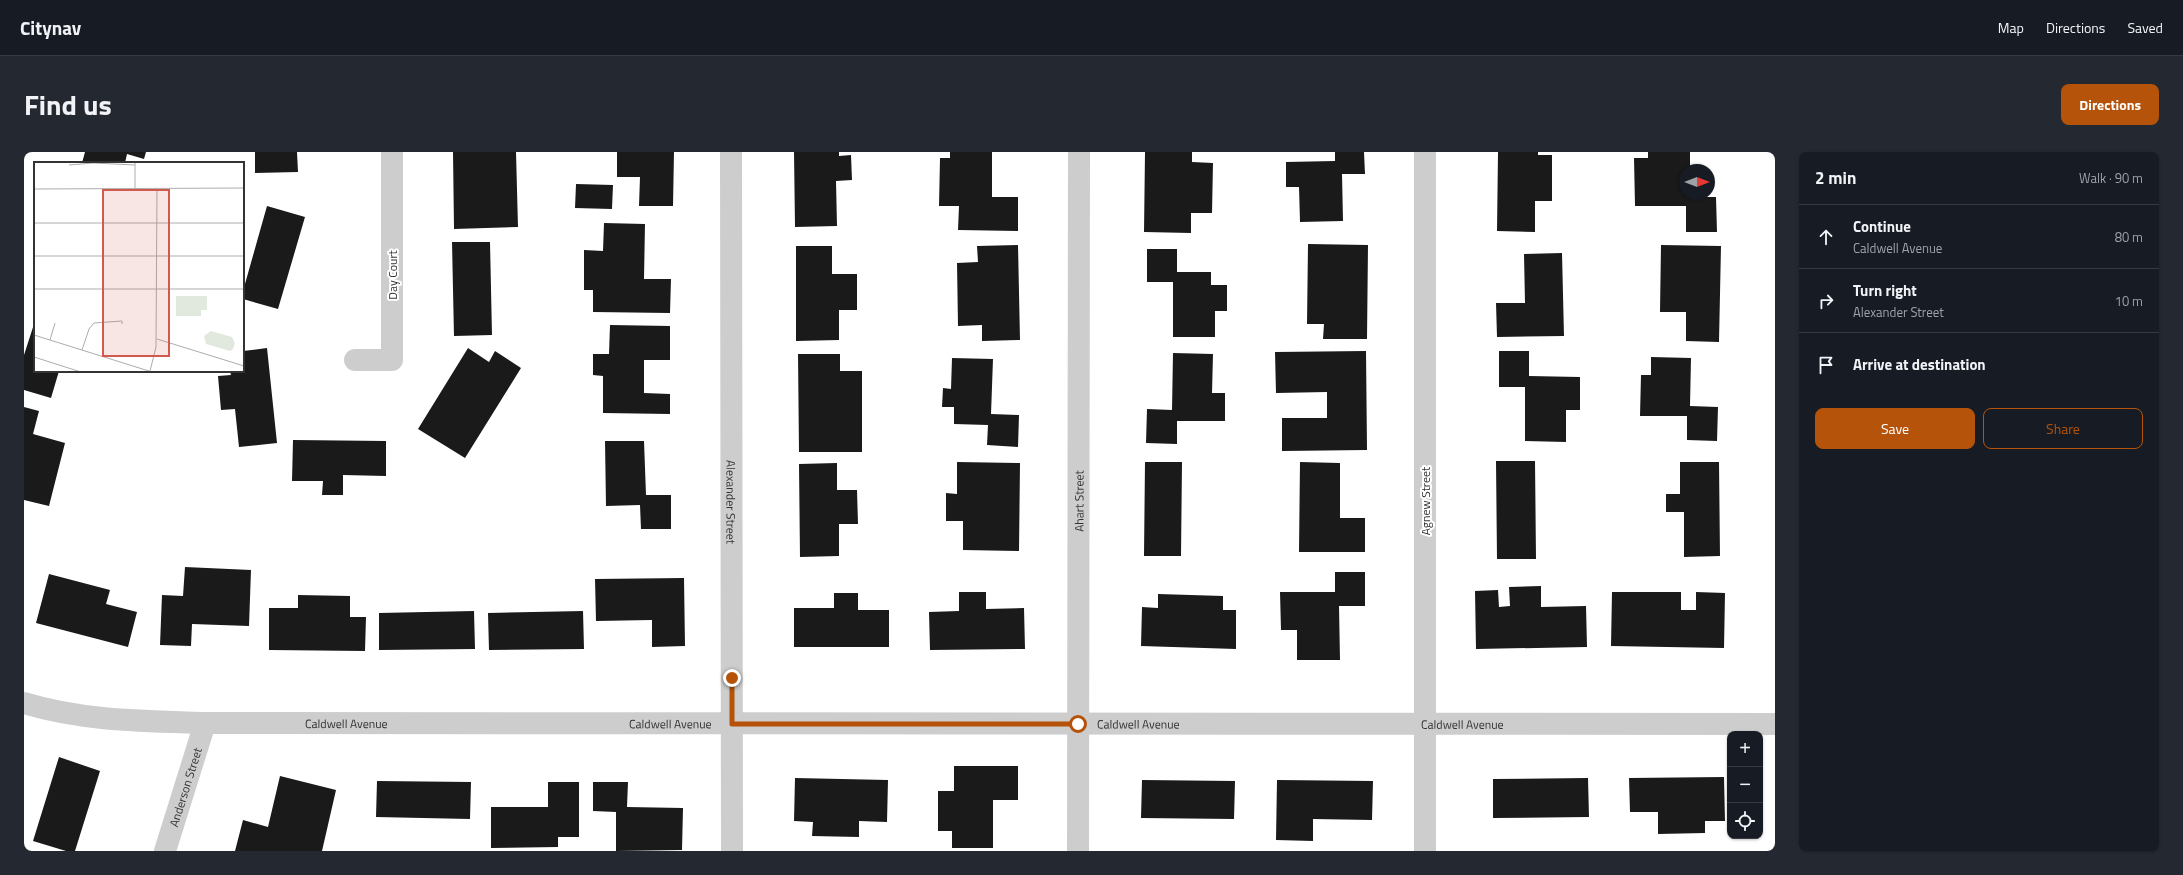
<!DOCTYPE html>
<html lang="en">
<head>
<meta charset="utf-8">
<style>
  body { margin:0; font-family:"Titillium Web",sans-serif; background:#242831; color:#f1f3f6 }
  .controls { position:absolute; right:12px; bottom:12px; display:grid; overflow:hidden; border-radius:8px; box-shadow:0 1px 3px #0004 }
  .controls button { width:36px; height:36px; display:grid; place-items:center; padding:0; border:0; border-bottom:1px solid #363941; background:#171b24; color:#f1f3f6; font:20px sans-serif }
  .compass { position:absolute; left:1655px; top:12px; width:36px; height:36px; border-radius:50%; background:#171b24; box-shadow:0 1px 3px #0004; rotate:90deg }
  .stop { position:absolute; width:12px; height:12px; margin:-9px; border:3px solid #b45309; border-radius:50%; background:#fff }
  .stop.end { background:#b45309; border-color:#fff; box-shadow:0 1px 4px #0008 }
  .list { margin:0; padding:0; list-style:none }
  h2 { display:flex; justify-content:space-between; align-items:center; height:52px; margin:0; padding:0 16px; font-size:17px }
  h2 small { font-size:13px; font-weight:400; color:#9ea1a6 }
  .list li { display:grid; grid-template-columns:26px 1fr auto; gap:12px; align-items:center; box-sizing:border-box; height:64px; padding:0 16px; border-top:1px solid #363941 }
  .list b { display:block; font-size:15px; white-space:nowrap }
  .list p { margin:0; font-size:13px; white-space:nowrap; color:#9ea1a6 }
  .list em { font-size:13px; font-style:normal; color:#9ea1a6 }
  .actions { display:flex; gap:8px; padding:12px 16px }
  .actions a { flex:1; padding:9px 0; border:1px solid #b45309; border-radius:8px; text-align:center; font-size:14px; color:#b45309 }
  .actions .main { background:#b45309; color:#fff }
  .icon { flex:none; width:22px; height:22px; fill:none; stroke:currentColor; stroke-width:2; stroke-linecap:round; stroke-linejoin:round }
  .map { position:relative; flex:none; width:1751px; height:699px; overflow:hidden; border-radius:8px }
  header { display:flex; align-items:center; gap:24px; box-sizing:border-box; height:56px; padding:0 20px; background:#171b24; border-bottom:1px solid #363941 }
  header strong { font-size:19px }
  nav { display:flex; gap:22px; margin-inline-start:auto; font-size:14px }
  .intro { display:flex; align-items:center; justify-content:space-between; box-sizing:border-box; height:96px; padding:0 24px }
  h1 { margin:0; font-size:28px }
  .button { padding:10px 18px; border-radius:8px; background:#b45309; color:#fff; font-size:14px; font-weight:700 }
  main { display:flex; gap:24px; padding:0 24px }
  aside { flex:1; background:#171b24; border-radius:8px; box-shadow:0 1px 3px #0004 }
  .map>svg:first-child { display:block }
  .building { fill:#1a1a1a }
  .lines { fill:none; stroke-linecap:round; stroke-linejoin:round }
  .minor { stroke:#cdcdcd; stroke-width:22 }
  .route { stroke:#b45309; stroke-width:5 }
  .labels { text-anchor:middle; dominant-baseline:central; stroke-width:4; stroke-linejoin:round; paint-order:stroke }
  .street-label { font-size:12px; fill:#333; stroke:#fff }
  .inset-road { fill:none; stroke:#adadad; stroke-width:1 }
  .view { fill:#d2594d; fill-opacity:0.15; stroke:#d2594d; stroke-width:2 }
  .inset-edge { fill:none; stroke:#333; stroke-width:2 }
</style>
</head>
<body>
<header>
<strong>Citynav</strong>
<nav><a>Map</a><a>Directions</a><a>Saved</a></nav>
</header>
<div class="intro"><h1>Find us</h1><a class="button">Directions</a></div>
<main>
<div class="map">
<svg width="1751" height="699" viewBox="0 0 1751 699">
  <rect width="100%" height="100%" fill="#fff"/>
  <path class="building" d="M 61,0 L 122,0 L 120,7 L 103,2 L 101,11 L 58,11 Z
    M 231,0 L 273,0 L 274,20 L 231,21 Z
    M 429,0 L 492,0 L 494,75 L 430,77 Z
    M 593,0 L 650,0 L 649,54 L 615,54 L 616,25 L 593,25 Z
    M 770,0 L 815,0 L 815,4 L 827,3 L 828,28 L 812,29 L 813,74 L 771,75 Z
    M 926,0 L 968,0 L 968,45 L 994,45 L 994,79 L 934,78 L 935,54 L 915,54 L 916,6 L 926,6 Z
    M 1121,0 L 1168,0 L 1168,10 L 1189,11 L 1188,61 L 1167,61 L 1167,81 L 1120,80 Z
    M 1311,0 L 1340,0 L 1341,22 L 1318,22 L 1319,69 L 1276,70 L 1275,35 L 1262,35 L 1262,10 L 1311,9 Z
    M 1474,0 L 1514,0 L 1514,3 L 1528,3 L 1528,49 L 1511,49 L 1511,80 L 1473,79 Z
    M 1624,0 L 1666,0 L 1666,18 L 1661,18 L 1661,42 L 1666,42 L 1666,45 L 1692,45 L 1693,80 L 1662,80 L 1662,54 L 1611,54 L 1610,6 L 1624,6 Z
    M 552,32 L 589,33 L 588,57 L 551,56 Z
    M 243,54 L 281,65 L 254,157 L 219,147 L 219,139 Z
    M 580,71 L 621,72 L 620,127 L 647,127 L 646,161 L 569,160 L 569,138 L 560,138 L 560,98 L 579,99 Z
    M 428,90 L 466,90 L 468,183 L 430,184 Z
    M 1284,92 L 1344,93 L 1343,187 L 1299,187 L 1300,172 L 1283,172 Z
    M 994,93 L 996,188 L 958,189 L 958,173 L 934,174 L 933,111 L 954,110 L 953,94 Z
    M 1637,93 L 1697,94 L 1695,190 L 1662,189 L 1662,160 L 1636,160 Z
    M 772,94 L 808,94 L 808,122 L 833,122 L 833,158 L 815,158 L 815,188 L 772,189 Z
    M 1123,97 L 1153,97 L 1153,120 L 1187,120 L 1187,133 L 1203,133 L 1203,159 L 1191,159 L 1191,185 L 1149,185 L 1149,130 L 1123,130 Z
    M 1538,101 L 1540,184 L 1473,185 L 1472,151 L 1501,151 L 1500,102 Z
    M 11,169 L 11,219 L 35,219 L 27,246 L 0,238 L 0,203 Z
    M 586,173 L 646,174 L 646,208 L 620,208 L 620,241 L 646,242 L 646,262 L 579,261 L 579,224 L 569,223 L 569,202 L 585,202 Z
    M 243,196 L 253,291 L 215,295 L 211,257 L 197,258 L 194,224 L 207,223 L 206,219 L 219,219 L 219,199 Z
    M 444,196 L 465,210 L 471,199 L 497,216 L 441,306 L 394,277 Z
    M 1342,199 L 1343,298 L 1258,299 L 1258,266 L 1303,266 L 1303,240 L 1252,241 L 1251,200 Z
    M 1475,199 L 1505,199 L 1505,224 L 1556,225 L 1556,258 L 1542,258 L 1542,290 L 1501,289 L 1501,235 L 1475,235 Z
    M 1149,201 L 1189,202 L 1188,241 L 1201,241 L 1201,269 L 1153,269 L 1153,292 L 1122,291 L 1123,257 L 1148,258 Z
    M 774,202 L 816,202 L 816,219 L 838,219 L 838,300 L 775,300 Z
    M 1627,205 L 1667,206 L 1666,254 L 1694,255 L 1693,289 L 1663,288 L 1663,264 L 1616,264 L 1617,223 L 1627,223 Z
    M 928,206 L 969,207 L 967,262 L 995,263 L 994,295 L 963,293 L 964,273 L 930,272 L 930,255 L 918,255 L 919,236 L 927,237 Z
    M 0,255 L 15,259 L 9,282 L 41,291 L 25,354 L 0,348 Z
    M 269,288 L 362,289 L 362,324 L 319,323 L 319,343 L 298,343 L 299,329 L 268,329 Z
    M 581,289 L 620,289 L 622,343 L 647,343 L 647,377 L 617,377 L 616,353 L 582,354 Z
    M 1472,309 L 1511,309 L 1512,407 L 1473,407 Z
    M 933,310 L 996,311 L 995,399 L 939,398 L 939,369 L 922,369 L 922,341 L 933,342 Z
    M 1121,310 L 1158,310 L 1157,404 L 1120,404 Z
    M 1276,310 L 1316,311 L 1316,366 L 1341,366 L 1341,400 L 1275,400 Z
    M 1656,310 L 1695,310 L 1696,404 L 1660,405 L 1660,360 L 1642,360 L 1642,342 L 1656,342 Z
    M 813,311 L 813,338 L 833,338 L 834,372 L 815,372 L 815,404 L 776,405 L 775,312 Z
    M 161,415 L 227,418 L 225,474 L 168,472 L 167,494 L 136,493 L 138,443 L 159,444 Z
    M 1311,420 L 1341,420 L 1341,454 L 1315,454 L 1316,508 L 1273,508 L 1273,478 L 1257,478 L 1256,440 L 1311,440 Z
    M 25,422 L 86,438 L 82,452 L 113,460 L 104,495 L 12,471 Z
    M 660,426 L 661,494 L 628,495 L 628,468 L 572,469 L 571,427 Z
    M 1517,434 L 1517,455 L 1562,454 L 1563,495 L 1452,497 L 1451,439 L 1474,438 L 1475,455 L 1486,454 L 1485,435 Z
    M 935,440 L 962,440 L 962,457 L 1000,456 L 1001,497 L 906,498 L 905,460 L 935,459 Z
    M 1588,440 L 1657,440 L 1657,458 L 1672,458 L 1672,440 L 1701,441 L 1700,496 L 1587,494 Z
    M 810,441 L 834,441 L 834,458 L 865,458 L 865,495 L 770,495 L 770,456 L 810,456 Z
    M 1134,442 L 1199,444 L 1199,458 L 1212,458 L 1212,497 L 1117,494 L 1118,455 L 1134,456 Z
    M 274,443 L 326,444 L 326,465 L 342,465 L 341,499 L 245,498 L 245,456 L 274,456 Z
    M 450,459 L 451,497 L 355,498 L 355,461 Z
    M 559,459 L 560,497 L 465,498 L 464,461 Z
    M 35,605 L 76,619 L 51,699 L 42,699 L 9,689 Z
    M 930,614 L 994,614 L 994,648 L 969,648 L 969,696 L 928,696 L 928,679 L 914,679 L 914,639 L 930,639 Z
    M 256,624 L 312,638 L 298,699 L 211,699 L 219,668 L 244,675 Z
    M 1700,625 L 1701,669 L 1681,669 L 1681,681 L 1634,682 L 1634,660 L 1606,660 L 1605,626 Z
    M 771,626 L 864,628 L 863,670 L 835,669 L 835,685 L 788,684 L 789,670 L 770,669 Z
    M 1564,626 L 1565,665 L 1469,666 L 1469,627 Z
    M 1118,628 L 1211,629 L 1210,667 L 1117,666 Z
    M 1253,628 L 1349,629 L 1348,668 L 1289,667 L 1289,689 L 1252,688 Z
    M 353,629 L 447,630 L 446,667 L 352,665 Z
    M 524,630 L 555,630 L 555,685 L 534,685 L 534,695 L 467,696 L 467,655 L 524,655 Z
    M 569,630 L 604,630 L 603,655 L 659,656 L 658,698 L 592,699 L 592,660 L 569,659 Z"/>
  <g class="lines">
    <g class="minor">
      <path id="s1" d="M 707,0 L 708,699"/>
      <path d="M 1401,0 L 1401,699"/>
      <path d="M 331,208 L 368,208 L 368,0"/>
      <path id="s2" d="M 0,551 C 59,569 120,569 181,571 L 1751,572"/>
      <path id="s3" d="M 141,699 L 181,571"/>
      <path id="s4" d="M 1054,699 L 1055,0"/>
    </g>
  </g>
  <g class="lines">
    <path class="route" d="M 708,526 L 708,572 L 1054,572"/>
  </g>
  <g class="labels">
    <g class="street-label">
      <text transform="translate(368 123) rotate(-90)">Day Court</text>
      <text stroke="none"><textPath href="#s1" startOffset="350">Alexander Street</textPath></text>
      <text transform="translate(1401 349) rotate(-90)">Agnew Street</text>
      <text stroke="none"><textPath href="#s4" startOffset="350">Ahart Street</textPath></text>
      <text stroke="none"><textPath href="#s2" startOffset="324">Caldwell Avenue</textPath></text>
      <text stroke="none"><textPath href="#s2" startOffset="648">Caldwell Avenue</textPath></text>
      <text stroke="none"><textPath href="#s2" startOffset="1116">Caldwell Avenue</textPath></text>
      <text stroke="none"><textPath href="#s2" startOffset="1440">Caldwell Avenue</textPath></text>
      <text stroke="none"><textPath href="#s3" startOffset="67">Anderson Street</textPath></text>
    </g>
  </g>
  <g transform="translate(10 10)">
    <rect width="210" height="210" fill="#fff"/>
    <path d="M 142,134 L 173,134 L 173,148 L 167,148 L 167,154 L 142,154 ZM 177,169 L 198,175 L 201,181 L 199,187 L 196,189 L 172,182 L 170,174 Z" fill="#e1e8dd"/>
    <path class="inset-road" d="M 101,0 L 101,26M 35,3 L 59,1 L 101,3M 0,27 L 210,26M 0,61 L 210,61M 0,94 L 210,94M 0,127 L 210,127M 0,173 L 118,210M 123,177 L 210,204M 16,178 L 21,161M 48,188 L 55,167 L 60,161 L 88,159 L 88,162M 0,195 L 47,210M 116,209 L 122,185 L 123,26"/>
    <path class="view" d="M 69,28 L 135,28 L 135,194 L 69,194 Z"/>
    <rect width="210" height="210" class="inset-edge"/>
  </g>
</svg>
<div class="controls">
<button>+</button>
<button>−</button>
<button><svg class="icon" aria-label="locate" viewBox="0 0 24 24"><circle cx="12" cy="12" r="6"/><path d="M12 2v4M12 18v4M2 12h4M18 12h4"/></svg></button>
</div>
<svg class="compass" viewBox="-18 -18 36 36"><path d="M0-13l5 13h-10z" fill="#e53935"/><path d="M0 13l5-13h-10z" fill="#9ea1a6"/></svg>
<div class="stop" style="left:1054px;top:572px"></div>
<div class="stop end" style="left:708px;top:526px"></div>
</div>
<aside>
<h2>2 min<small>Walk · 90 m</small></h2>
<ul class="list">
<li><svg class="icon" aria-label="ahead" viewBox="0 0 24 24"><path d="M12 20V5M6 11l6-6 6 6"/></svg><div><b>Continue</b><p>Caldwell Avenue</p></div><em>80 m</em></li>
<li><svg class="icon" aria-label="right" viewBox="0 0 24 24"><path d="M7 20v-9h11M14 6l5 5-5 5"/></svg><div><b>Turn right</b><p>Alexander Street</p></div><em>10 m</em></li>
<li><svg class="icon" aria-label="arrive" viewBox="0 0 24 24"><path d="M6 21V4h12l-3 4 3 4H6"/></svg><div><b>Arrive at destination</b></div></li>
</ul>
<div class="actions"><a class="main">Save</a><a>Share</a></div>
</aside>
</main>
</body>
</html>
